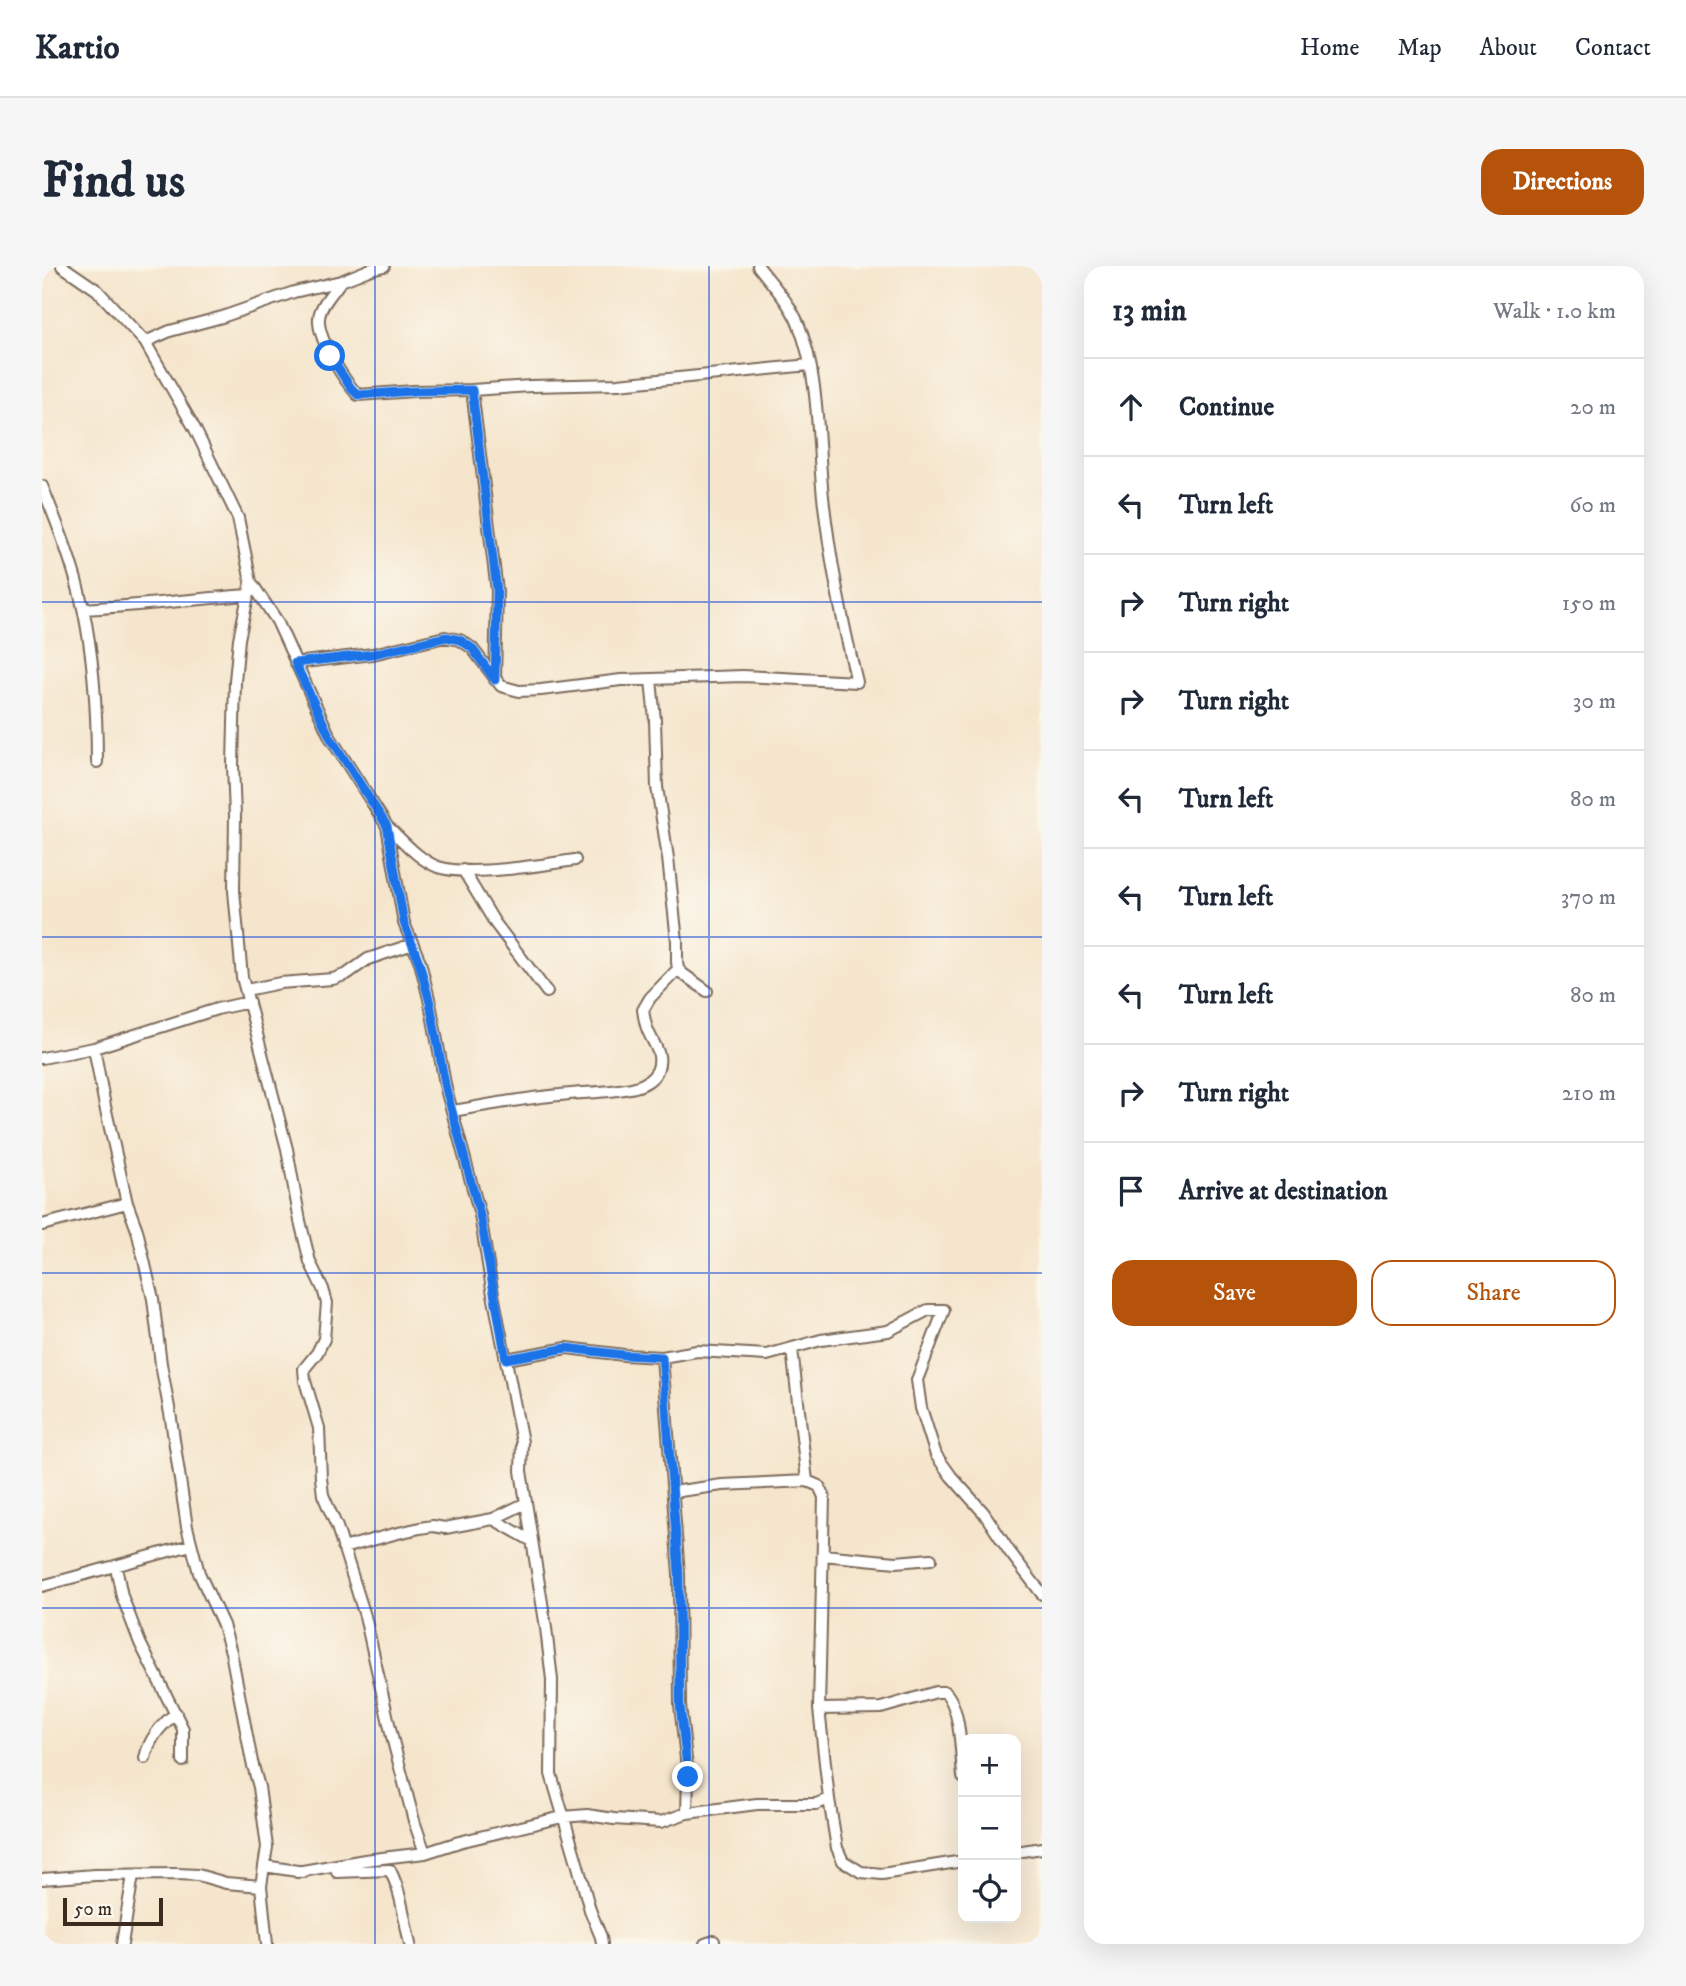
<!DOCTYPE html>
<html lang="en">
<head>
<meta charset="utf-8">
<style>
  body { margin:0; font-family:"IM FELL DW Pica",serif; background:#f6f6f7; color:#1f2937 }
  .controls { position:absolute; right:21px; bottom:21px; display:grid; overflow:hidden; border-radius:14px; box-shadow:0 7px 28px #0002 }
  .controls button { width:63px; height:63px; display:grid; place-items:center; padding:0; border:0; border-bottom:2px solid #e0e1e3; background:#fff; color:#1f2937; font:35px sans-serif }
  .scale { position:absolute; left:21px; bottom:18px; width:100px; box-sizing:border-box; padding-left:7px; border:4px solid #3b2a1e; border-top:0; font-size:19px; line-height:24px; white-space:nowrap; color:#3b2a1e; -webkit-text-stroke:5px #fbf7ec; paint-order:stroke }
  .stop { position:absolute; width:21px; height:21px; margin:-16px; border:5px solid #1a73e8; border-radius:50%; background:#fff }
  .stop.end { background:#1a73e8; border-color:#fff; box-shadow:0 2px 7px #0008 }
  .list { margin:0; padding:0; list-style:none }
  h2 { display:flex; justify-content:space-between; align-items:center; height:91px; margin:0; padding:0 28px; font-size:30px }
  h2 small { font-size:23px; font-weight:400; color:#747a83 }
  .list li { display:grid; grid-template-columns:46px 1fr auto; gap:21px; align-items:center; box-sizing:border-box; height:98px; padding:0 28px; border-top:2px solid #e0e1e3 }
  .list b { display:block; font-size:26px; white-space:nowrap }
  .list em { font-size:23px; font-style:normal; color:#747a83 }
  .actions { display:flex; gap:14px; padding:21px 28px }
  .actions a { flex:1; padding:16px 0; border:2px solid #b45309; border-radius:21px; text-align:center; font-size:24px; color:#b45309 }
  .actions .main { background:#b45309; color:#fff }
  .icon { flex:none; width:38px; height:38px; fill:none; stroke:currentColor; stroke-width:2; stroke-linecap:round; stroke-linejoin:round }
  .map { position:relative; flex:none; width:1000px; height:1678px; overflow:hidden; border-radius:21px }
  header { display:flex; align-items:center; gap:42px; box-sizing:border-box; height:98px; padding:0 35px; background:#fff; border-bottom:2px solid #e0e1e3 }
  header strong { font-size:33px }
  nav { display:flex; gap:38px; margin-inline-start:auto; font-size:24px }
  .intro { display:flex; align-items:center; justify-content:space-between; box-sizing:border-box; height:168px; padding:0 42px }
  h1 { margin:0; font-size:49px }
  .button { padding:18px 32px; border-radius:21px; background:#b45309; color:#fff; font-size:24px; font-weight:700 }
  main { display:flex; gap:42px; padding:0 42px }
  aside { flex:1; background:#fff; border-radius:21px; box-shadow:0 7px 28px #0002 }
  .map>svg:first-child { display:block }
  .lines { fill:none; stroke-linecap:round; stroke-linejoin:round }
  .street-casing { stroke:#7c6b5b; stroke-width:14 }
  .street { stroke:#fff; stroke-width:10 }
  .route { stroke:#1a73e8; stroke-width:9 }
  .grid { fill:none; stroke:#1d4ed8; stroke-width:2; stroke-opacity:0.55 }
</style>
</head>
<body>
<header>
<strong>Kartio</strong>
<nav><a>Home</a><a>Map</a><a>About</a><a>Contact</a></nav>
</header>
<div class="intro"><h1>Find us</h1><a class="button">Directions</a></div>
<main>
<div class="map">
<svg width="1000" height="1678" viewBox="0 0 1000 1678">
  <rect width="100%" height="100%" fill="#fbf7ec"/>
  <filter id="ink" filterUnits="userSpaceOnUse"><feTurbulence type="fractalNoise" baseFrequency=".0143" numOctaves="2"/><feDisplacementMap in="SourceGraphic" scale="14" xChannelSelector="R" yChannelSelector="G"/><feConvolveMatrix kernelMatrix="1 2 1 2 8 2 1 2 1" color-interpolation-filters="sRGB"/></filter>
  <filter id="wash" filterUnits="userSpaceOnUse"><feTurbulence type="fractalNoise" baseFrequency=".00686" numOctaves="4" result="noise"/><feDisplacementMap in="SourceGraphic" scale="28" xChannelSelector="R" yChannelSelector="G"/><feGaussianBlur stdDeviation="1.57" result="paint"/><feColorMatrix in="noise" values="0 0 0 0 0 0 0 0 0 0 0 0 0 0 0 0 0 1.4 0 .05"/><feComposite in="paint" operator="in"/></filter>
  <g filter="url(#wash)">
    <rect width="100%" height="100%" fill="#f5e5cc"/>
  </g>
  <g filter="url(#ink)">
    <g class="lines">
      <defs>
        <path id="street" d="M 20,0 L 55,24 L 103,76 L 153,163 L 196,252 L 209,316 L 235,355 L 288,471 L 345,560 L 362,657 L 378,696 L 388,737 L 404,823 L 438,949 L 450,1023 L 480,1176 L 479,1205 L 504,1362 L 510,1414 L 509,1508 L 536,1600 L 548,1644 L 559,1671 L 560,1678
          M 299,15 C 292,25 278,39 277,52 C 275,72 302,115 316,129 L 372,125 L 430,124 L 489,120 L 576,118 L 767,99
          M 103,76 L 128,65 L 180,51 L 252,26 L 299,15 L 329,3 L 342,0
          M 430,124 L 455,325 L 453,414
          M 0,220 C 16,259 32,300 41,342 C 52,393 55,444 55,496
          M 209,316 L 197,373 L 193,415 L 191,499 L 193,550 L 192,625 L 200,711 L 245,883 L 258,955 L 268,996 L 281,1023 L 285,1037 L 282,1073 L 275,1087 L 262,1103 L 263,1115 L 277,1162 L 279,1212 L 281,1229 L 295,1261 L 323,1350 L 350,1471 L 372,1555 L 383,1587
          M 41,343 C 96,340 151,333 206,329
          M 253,397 L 331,388 L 403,371 L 418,374 L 430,382 L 459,420 L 477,425 L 499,424 L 579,414 L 701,410 L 815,416 C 800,355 788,293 781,231 C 775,174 778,111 756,57 C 747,36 730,18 716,0
          M 609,414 L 613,454 L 615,521 L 626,592 L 635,675 L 635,696 L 636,703 L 641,708 L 665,725
          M 345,560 C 360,574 377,594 396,601 C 426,611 501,599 533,594
          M 421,604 L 453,657 L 505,726
          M 204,724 L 238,717 L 291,713 L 305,708 L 326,693 L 371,678
          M 52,782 L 63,840 L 85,937 L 95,964 L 111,1033 L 119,1098 L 129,1153 L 145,1261 L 157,1307 L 181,1359 L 189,1386 L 210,1496 L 217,1521 L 225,1581 L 219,1620 L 225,1678
          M 0,792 L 52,782 L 175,743 L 207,736
          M 410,845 C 446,839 482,832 518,829 C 543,826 569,827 593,821 C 602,819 611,813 615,805 C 622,789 612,779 606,765 C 603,758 602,751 601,744 L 608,732 L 636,703
          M 0,959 L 85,937
          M 750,1083 L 765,1215
          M 464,1093 L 525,1082 L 582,1089 L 620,1091 L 655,1085 L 725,1089 L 779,1074 L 846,1065 L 886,1044 L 902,1044 L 875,1114 L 879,1142 L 894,1189 L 909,1210 L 942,1247 L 967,1285 L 1000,1328
          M 631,1226 L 680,1219 L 765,1215 L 777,1220 L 782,1231 L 777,1443 L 787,1533 L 795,1582 L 801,1595 L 819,1606 L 840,1608 L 921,1595
          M 451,1253 L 490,1275
          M 301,1282 L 352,1268 L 378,1262 L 391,1260 L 403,1262 L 451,1253 L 484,1237
          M 781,1289 L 854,1296 L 889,1293
          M 74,1301 L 80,1330 L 98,1377 L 141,1463 L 141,1495
          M 0,1320 L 149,1279
          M 777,1443 L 839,1442 L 894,1426 L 903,1426 C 919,1441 919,1489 921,1511
          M 103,1492 C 107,1473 118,1460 134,1447
          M 645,1547 L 715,1538 L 774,1538 L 787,1533
          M 974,1586 L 1000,1582
          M 222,1600 L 262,1606
          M 255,1606 L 323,1594 L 383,1587 L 417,1576 L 520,1551 L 545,1549 L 572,1553 L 619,1556 L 645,1547 L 646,1511 L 638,1439 L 637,1308 L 620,1091
          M 295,1606 L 348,1604 C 360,1628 362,1653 368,1678
          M 0,1613 L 53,1609 L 135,1608 L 156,1609 L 184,1617 L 219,1620
          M 80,1678 L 91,1609
          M 663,1678 L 672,1675"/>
      </defs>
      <use href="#street" class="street-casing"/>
      <use href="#street" class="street"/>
    </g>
  </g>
  <g class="lines" filter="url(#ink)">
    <path class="route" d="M 288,90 L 309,122 L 316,129 L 372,125 L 430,124 L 455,325 L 453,414 L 430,382 L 418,374 L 404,371 L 331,388 L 253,397 L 288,471 L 345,560 L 362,657 L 377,696 L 388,737 L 404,823 L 438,949 L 464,1093 L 525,1082 L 582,1089 L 620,1091 L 637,1308 L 638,1439 L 646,1511"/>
  </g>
  <path class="grid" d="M 333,0 L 333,1678M 667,0 L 667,1678M 0,336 L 1000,336M 0,671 L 1000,671M 0,1007 L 1000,1007M 0,1342 L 1000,1342"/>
</svg>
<div class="controls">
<button>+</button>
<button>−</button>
<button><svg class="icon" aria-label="locate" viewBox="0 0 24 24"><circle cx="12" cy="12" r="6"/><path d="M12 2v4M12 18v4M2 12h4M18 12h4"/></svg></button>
</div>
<div class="scale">50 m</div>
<div class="stop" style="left:288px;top:90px"></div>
<div class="stop end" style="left:646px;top:1511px"></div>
</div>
<aside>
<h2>13 min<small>Walk · 1.0 km</small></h2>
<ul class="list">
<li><svg class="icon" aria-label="ahead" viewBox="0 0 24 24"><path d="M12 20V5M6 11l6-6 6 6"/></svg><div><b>Continue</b></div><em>20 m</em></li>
<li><svg class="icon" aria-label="left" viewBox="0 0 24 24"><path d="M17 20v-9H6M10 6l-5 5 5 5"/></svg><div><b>Turn left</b></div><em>60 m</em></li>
<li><svg class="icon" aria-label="right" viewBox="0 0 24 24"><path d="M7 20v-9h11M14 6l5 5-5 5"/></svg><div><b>Turn right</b></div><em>150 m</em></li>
<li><svg class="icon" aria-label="right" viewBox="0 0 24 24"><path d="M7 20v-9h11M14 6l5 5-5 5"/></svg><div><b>Turn right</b></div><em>30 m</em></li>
<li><svg class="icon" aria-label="left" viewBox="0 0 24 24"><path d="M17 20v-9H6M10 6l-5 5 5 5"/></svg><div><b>Turn left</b></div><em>80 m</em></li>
<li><svg class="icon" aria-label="left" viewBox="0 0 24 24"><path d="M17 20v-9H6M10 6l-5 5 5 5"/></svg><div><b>Turn left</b></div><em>370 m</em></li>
<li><svg class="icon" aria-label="left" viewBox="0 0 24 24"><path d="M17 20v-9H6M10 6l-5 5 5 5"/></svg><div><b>Turn left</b></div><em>80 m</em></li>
<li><svg class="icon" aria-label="right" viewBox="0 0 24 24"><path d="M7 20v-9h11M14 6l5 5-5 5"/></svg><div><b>Turn right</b></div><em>210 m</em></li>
<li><svg class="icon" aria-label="arrive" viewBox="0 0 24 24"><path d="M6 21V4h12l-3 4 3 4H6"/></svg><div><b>Arrive at destination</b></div></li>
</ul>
<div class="actions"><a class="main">Save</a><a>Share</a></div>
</aside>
</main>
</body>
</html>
